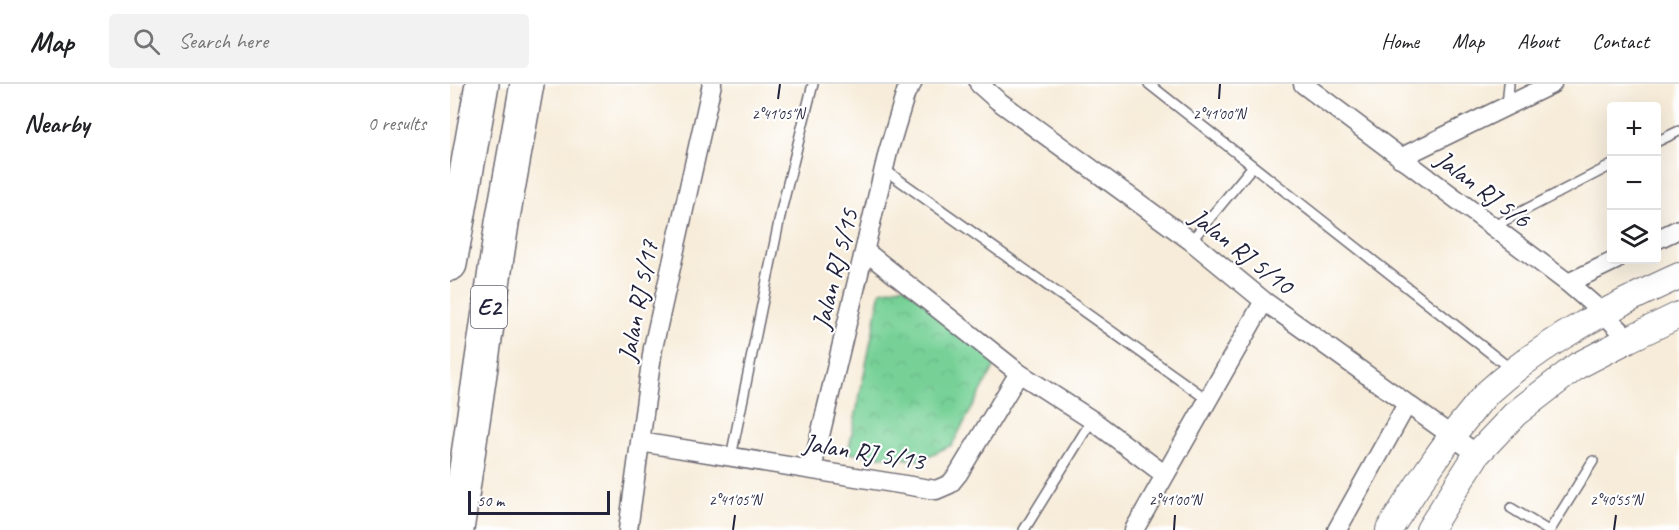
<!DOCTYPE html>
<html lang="en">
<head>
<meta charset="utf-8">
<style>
  body { margin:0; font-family:Caveat,sans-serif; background:#f2f2f2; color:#202124 }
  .controls { position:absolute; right:18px; top:18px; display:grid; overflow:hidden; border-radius:6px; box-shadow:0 6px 24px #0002 }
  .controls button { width:54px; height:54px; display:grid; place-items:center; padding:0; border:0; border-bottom:2px solid #e0e0e0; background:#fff; color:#202124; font:30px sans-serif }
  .scale { position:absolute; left:18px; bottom:15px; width:142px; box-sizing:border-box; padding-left:6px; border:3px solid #22223b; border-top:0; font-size:16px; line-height:21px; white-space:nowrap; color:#22223b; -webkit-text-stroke:4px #fff; paint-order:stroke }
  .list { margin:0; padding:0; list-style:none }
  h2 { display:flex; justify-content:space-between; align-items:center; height:78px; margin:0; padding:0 24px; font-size:26px }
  h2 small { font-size:20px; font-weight:400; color:#757577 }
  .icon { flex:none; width:33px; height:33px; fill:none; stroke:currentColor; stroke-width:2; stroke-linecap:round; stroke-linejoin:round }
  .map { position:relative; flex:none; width:1229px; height:446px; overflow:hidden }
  header { display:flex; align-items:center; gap:36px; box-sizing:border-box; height:84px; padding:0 30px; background:#fff; border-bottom:2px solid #e0e0e0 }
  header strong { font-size:28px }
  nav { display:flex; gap:33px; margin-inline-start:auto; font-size:21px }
  .search { width:420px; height:54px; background:#f2f2f2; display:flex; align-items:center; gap:15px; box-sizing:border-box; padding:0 21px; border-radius:6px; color:#757577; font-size:22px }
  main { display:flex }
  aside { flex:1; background:#fff }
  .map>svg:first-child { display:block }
  .park { fill:url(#park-crowns); stroke:#4c7a69; stroke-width:1.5 }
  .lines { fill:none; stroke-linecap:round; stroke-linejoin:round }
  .lane-casing { stroke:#6d6972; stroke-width:12 }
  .street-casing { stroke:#6d6972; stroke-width:21 }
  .secondary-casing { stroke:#6d6972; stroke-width:28 }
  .highway-casing { stroke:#6d6972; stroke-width:36 }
  .lane { stroke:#fff; stroke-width:9 }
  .street { stroke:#fff; stroke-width:18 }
  .secondary { stroke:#fff; stroke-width:26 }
  .highway { stroke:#fff; stroke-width:33 }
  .ticks { fill:none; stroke:#22223b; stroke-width:2 }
  .labels { text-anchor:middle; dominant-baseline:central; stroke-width:4.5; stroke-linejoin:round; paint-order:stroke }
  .shield { fill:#fff; stroke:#646476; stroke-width:1.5 }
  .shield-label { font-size:24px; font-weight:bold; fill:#22223b }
  .street-label { font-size:26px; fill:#22223b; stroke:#fff }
  .ticks-label { font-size:15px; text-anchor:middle; fill:#22223b; stroke:#fff; stroke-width:4.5; stroke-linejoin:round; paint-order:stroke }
</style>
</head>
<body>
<header>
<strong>Map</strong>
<div class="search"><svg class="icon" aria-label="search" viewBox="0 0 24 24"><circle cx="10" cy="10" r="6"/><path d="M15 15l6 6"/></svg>Search here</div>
<nav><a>Home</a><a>Map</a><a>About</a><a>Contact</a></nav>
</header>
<main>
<aside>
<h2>Nearby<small>0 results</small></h2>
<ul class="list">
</ul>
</aside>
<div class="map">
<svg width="1229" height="446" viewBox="0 0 1229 446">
  <defs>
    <pattern id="park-crowns" width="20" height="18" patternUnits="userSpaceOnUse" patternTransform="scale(1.5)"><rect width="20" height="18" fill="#77d197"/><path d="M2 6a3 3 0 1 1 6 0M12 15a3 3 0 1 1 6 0" fill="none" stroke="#67b383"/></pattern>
  </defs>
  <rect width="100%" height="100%" fill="#fff"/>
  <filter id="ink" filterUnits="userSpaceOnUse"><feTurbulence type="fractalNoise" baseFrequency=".0167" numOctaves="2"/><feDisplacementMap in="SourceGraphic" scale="12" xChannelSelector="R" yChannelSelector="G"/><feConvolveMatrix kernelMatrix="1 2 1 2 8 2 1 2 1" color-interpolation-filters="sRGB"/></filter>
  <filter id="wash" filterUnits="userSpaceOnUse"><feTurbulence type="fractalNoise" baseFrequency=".008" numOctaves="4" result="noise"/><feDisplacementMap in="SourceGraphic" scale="24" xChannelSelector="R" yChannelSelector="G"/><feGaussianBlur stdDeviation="1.35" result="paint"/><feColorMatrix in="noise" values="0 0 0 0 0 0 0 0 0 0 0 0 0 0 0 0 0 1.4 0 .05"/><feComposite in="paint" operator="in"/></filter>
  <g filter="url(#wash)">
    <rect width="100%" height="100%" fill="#f7ecd9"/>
    <path class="park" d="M 454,202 L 547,278 L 502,361 L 470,376 L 398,369 L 431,207 Z"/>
  </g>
  <g filter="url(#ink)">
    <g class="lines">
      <defs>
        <path id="lane" d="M 699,0 L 1062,286
          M 1057,22 L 1059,0
          M 1206,58 L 1229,47
          M 435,86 L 758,316
          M 1042,143 L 1162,81
          M 741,157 L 802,83
          M 281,373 L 332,123 L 363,0
          M 1061,424 L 1097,446
          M 574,446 L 642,336
          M 1100,446 L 1143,377"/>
        <path id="street" d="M 529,0 L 547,16 L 741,157 L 814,217 L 1027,370
          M 853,0 L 1118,199 L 1153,229 L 1179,255
          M 950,74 L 1102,0
          M 1206,156 L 1229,145
          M 415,167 L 569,289 L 642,336 L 715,391
          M 1118,199 L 1166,176
          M 190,358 L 486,406 L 500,400 L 508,390 L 569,289
          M 362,385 L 438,68 L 456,8 L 462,0
          M 178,446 L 203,264 L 262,0
          M 684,446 L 814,217
          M 887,446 L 957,320"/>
        <path id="secondary" d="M 939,446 C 964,407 988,368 1017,333 C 1024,325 1030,316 1038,308 C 1093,258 1162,222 1229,192
          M 979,446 L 1027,370 L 1065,330 L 1127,282 L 1179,255 L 1229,231"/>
        <path id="highway" d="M 0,180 L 32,0
          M 7,446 L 52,139 L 77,0"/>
      </defs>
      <use href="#lane" class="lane-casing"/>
      <use href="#street" class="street-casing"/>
      <use href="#secondary" class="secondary-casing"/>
      <use href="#highway" class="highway-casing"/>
      <use href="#lane" class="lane"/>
      <use href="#street" class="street"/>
      <use href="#secondary" class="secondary"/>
      <use href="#highway" class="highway"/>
    </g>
  </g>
  <path class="ticks" d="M 328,15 L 330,0M 769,15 L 770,0M 283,446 L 285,431M 724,446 L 725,431M 1164,446 L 1166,431"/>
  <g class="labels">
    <rect class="shield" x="21" y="202" width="36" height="42" rx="4.5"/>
    <g class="shield-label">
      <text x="39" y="223">E2</text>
    </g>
    <g class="street-label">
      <text transform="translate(1033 105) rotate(37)">Jalan RJ 5/6</text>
      <text transform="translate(792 167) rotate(38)">Jalan RJ 5/10</text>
      <text transform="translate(385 185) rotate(-76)">Jalan RJ 5/15</text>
      <text transform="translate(188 217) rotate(-79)">Jalan RJ 5/17</text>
      <text transform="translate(414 368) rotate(9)">Jalan RJ 5/13</text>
    </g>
  </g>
  <g class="ticks-label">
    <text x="328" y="35">2°41'05"N</text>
    <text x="769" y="35">2°41'00"N</text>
    <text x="285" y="421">2°41'05"N</text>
    <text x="725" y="421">2°41'00"N</text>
    <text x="1166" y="421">2°40'55"N</text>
  </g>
</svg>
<div class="controls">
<button>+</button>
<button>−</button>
<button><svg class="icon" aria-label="layers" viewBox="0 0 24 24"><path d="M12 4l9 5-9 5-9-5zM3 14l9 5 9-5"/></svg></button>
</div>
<div class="scale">50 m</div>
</div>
</main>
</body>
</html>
